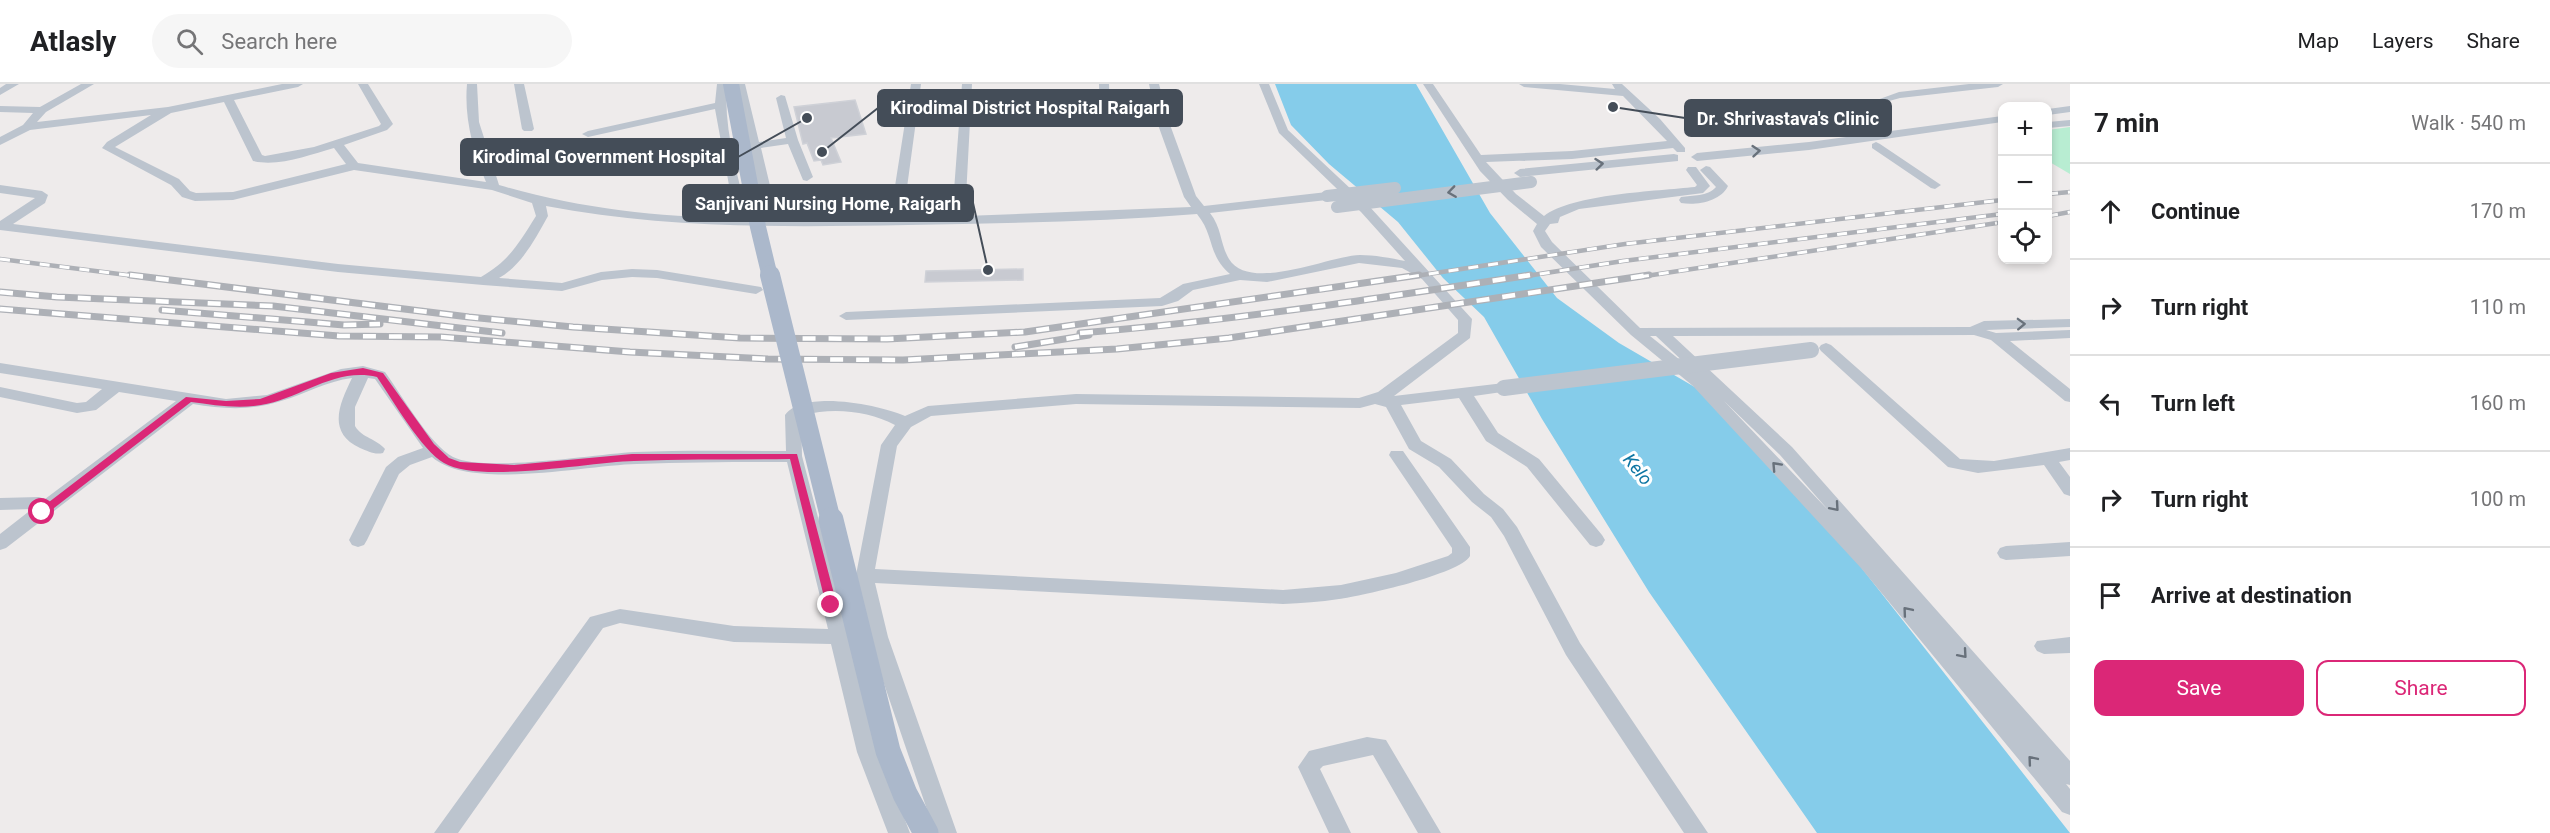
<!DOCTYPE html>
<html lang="en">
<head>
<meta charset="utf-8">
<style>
  body { margin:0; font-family:Roboto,sans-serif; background:#f6f6f6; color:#202124 }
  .controls { position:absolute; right:18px; top:18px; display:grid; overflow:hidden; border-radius:12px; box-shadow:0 3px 9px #0003 }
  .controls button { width:54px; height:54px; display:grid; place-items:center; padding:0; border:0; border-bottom:2px solid #e0e0e0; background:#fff; color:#202124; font:30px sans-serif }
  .stop { position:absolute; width:18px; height:18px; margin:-14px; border:4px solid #db2777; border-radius:50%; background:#fff }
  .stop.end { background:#db2777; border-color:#fff; box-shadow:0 2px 6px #0008 }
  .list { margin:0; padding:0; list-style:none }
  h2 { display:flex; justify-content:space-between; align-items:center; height:78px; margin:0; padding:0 24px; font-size:26px }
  h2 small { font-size:20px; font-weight:400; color:#757577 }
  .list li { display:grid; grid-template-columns:39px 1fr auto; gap:18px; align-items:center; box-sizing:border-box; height:96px; padding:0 24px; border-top:2px solid #e0e0e0 }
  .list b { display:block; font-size:22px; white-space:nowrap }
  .list em { font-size:20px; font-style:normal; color:#757577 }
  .actions { display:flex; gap:12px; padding:18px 24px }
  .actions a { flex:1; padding:14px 0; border:2px solid #db2777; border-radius:12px; text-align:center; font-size:21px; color:#db2777 }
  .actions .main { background:#db2777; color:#fff }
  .icon { flex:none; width:33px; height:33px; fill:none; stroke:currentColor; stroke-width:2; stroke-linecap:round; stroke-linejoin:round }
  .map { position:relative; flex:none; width:2070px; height:749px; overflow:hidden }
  header { display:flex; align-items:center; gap:36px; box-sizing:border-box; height:84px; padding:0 30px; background:#fff; border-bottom:2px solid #e0e0e0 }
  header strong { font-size:28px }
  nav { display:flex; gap:33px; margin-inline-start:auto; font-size:21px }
  .search { width:420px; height:54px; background:#f6f6f6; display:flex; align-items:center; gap:15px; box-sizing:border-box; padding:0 21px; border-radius:33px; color:#757577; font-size:22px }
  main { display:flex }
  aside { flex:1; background:#fff }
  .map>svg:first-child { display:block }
  .green { fill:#b8edd2 }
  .water { fill:#85ccea }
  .building { fill:#c8cad1; stroke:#cfd1d7; stroke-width:1.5 }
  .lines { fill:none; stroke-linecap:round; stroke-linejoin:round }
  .minor { fill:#bcc4ce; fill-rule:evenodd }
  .rail-far1-casing { stroke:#adb0b6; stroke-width:4.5 }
  .rail-casing { stroke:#adb0b6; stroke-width:7 }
  .rail-far1 { stroke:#fff; stroke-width:3; stroke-dasharray:10; stroke-linecap:butt }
  .rail { stroke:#fff; stroke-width:4.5; stroke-dasharray:13; stroke-linecap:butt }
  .minor-bridge-far1 { stroke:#bcc4ce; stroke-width:12 }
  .minor-bridge { stroke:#bcc4ce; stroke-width:16 }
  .major-bridge-far2 { stroke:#abb8cb; stroke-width:16 }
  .major-bridge-far1 { stroke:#abb8cb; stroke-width:20 }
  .major-bridge { stroke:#abb8cb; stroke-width:25 }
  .oneway { stroke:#68717b }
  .route { fill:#db2777 }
  .labels { text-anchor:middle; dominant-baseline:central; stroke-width:6; stroke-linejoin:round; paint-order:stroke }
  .water-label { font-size:18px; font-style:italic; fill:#0d76a3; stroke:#fff }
  .leader { fill:none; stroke:#444d58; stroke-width:2 }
  .callout-dot { fill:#444d58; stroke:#fff; stroke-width:2 }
  .callout { fill:#444d58; stroke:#444d58; stroke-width:2 }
  .callout-label { font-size:18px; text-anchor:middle; font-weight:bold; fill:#fff }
</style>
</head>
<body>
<header>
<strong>Atlasly</strong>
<div class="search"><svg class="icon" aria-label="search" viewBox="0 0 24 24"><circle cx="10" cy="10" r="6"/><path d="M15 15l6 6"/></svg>Search here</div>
<nav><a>Map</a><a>Layers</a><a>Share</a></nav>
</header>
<main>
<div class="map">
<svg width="2070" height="749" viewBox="0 0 2070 749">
  <rect width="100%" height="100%" fill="#eeebeb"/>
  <path class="green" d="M 2070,43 L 2070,90 L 2048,77 L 2048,46 Z"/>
  <path class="water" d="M 1275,0 L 1416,0 L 1490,129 L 1557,214 L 1619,259 L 1705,309 L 1816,426 L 2070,749 L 1817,749 L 1649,508 L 1542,335 L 1484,233 L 1443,194 L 1398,138 L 1329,80 L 1291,41 Z"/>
  <path class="building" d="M 855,16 L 866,50 L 831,54 L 841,78 L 823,81 L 821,76 L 814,77 L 807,59 L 803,60 L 794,23 Z
    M 1023,185 L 1023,196 L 925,198 L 926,187 Z"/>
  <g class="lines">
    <path class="minor" d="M 6,0 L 19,0 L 0,11 L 0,4 Z
      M 81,0 L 94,0 L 46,28 L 37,38 L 168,23 L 282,0 L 303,0 L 298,3 L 234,16 L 262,71 L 265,72 L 314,63 L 379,42 L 381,40 L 358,0 L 368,0 L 393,40 L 387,46 L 344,61 L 358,79 L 486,98 C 473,67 464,34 467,0 L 477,0 L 479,38 L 499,101 C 576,124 655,133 735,134 L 715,25 L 588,53 L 582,50 L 588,47 L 715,19 L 717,0 L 727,0 C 723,45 738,91 748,135 L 765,135 L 735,0 L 745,0 L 759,58 L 786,54 L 776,14 L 781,11 L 785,12 L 798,56 L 813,93 L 807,97 L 803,96 L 788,60 L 761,64 L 778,135 L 890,134 L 911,0 L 921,0 L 903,133 L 952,133 L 962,0 L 972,0 L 965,132 L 1191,123 L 1184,113 L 1157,38 L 1149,0 L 1159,0 L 1169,38 L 1196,112 L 1204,122 L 1327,108 L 1333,112 L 1327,116 L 1210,129 C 1222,144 1220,160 1229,175 C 1250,209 1328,172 1360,171 C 1374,171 1391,174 1405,177 L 1361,128 L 1279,49 L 1259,0 L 1269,0 L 1288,46 L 1369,122 L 1472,235 L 1470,254 L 1394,312 L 1504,299 L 1509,301 L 1512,304 L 1509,307 L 1474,312 L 1498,349 L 1539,375 L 1602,451 L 1605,456 L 1602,461 L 1596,463 L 1590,461 L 1527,383 L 1486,357 L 1459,314 L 1401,321 L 1421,357 L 1451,375 L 1484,410 L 1503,425 L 1517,443 L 1580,559 L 1708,749 L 1684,749 L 1566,571 L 1504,452 L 1491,433 L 1472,418 L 1439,383 L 1409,365 L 1386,323 L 1375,320 L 1360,324 L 1076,320 L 931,332 L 911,343 L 897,362 L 875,485 L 1283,506 L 1341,501 L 1396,489 L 1448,472 L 1452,469 L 1452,464 L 1389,371 L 1391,367 L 1403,367 L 1470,463 L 1470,472 C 1460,490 1362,512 1339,515 C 1320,518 1302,519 1283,520 L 875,499 L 888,553 L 957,749 L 935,749 L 868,553 L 858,511 L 856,491 L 881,361 L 895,341 C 869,327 833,323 804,331 L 801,333 L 802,372 L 879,668 L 910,749 L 888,749 L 857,668 L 831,560 L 734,558 L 620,539 L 603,544 L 458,749 L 434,749 L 590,533 L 620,525 L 734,542 L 828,545 L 787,378 C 737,378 687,378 637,380 C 586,381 470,407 432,373 L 410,381 L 399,390 L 367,456 L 364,461 L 358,463 L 352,461 L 349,456 L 386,383 L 398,373 L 423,364 L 375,295 L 368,294 L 355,323 L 355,342 C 362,354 377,355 385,365 L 383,369 C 374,371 368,367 360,364 C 326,348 340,319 352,294 C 327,297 305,310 281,317 C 251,327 223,325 193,320 L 6,464 L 0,466 L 0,450 L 32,425 L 0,426 L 0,414 L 39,413 L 45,415 L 176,317 L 119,308 L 96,326 L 77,329 L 0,313 L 0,303 L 77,319 L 86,318 L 102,305 L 0,289 L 0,279 L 226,315 L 267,311 L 341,285 L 363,282 L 385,288 C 401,310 430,361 453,373 C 485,389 595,370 635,368 C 685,366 735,367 786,367 L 785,331 C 803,305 881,321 905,332 L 928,322 L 1076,310 L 1359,314 L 1378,308 L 1458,249 L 1458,236 L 1422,195 L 1402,184 L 1359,179 L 1267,198 L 1240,196 L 1193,206 L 1178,217 L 1162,222 L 846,236 L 839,232 L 846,228 L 1160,214 L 1183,200 L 1230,190 C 1207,170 1215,152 1197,130 C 1101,138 1004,139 908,141 C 786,143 666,145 546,122 L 548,132 C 535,155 522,181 499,194 L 562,199 L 601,188 L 632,185 L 657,186 L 761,203 L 763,206 L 756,210 L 657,194 L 632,193 L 602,196 L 562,207 L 483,201 L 338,188 L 0,146 L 0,137 L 35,114 L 0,109 L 0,101 L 42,107 L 48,111 L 45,119 L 13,140 L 338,180 L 481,193 C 509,177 519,159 536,132 L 532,119 L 492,106 L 354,86 L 233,116 L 195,117 L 182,113 L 171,101 L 102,64 L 107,58 L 151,31 L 30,46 L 0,61 L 0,53 L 23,41 L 33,29 L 0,28 L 0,22 L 40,23 ZM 224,18 L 253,77 C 279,83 309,71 334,64 L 346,80 L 233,108 L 196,109 L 190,107 L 179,95 L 115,63 L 171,29 Z
      M 514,0 L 524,0 L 534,45 L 532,47 L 524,47 L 522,45 Z
      M 1099,0 L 1109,0 L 1110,33 L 1106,34 L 1100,31 Z
      M 1423,0 L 1433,0 L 1481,71 L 1572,67 L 1667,57 L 1623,12 L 1524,3 L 1519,0 L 1560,0 L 1615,5 L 1612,0 L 1622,0 L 1660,35 L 1685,64 L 1685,68 L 1677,68 L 1673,64 L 1572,75 L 1486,78 L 1516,110 L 1544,132 C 1573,110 1657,107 1695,103 L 1697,101 L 1686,86 L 1688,83 L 1696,83 L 1710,102 L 1703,109 L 1579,125 L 1560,133 L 1558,139 L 1550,140 L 1545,147 L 1552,158 L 1640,244 L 1970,243 L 1984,237 L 2070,235 L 2070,243 L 1986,246 L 1996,249 L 2070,246 L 2070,254 L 2010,257 L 2070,305 L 2070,318 L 2065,317 L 1991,256 L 1974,251 L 1673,252 L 1792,363 L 2070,677 L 2070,701 L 2066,700 L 2070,705 L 2070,731 L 2062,728 L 1861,484 L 1693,302 L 1631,251 L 1541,163 L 1533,147 L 1537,140 L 1508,116 L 1480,87 ZM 1650,252 L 1656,252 L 1690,284 ZM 1724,317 L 1780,371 L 1829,427 Z
      M 1969,0 L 2003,0 L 1998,3 L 1900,14 L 1882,19 L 1877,16 L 1899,8 Z
      M 2070,22 L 2070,28 L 2048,31 L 2048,25 Z
      M 2002,32 L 2002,38 L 1809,66 L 1697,77 L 1691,73 L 1697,69 L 1809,58 Z
      M 2070,36 L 2070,42 L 2048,44 L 2048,38 Z
      M 1876,58 L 1880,60 L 1941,101 L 1935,105 L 1931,104 L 1872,64 L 1872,60 Z
      M 1674,70 L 1678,71 L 1678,77 L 1520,93 L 1514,89 L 1520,85 Z
      M 1706,82 L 1710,83 L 1728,102 C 1721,117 1697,122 1681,119 L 1679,116 L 1681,113 C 1693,111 1707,113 1716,103 L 1700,86 Z
      M 1826,259 L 1831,261 L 1960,375 L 1994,377 L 2070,364 L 2070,376 L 2059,378 L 2070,393 L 2070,412 L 2064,410 L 2044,381 L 1978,389 L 1948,383 L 1821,267 L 1819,264 L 1821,261 Z
      M 2070,458 L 2070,472 L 2006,476 L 2000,474 L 1997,469 L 2000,464 L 2006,462 Z
      M 2070,553 L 2070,569 L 2044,570 L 2037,567 L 2034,562 L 2037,557 Z
      M 1367,653 L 1386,656 L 1441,749 L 1418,749 L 1373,671 L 1323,682 L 1320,685 L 1351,749 L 1329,749 L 1298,683 L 1309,667 Z"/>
    <defs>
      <path id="rail-far1" d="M 2048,110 L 2070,108
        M 2048,132 L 2070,128
        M 0,175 L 143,193
        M 1409,193 L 1625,160 L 2002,116
        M 1520,193 L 1623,177 L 2002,130
        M 1639,193 L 1997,139"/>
      <path id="rail" d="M 130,191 L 469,233 L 573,243 L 740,254 L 887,255 L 1025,248 L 1419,191
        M 0,208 L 57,213 L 273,222 L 502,249
        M 0,225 L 339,252 L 441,253 L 630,268 L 768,275 L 903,276 L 1117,265 L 1229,254 L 1649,191
        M 162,226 L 344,241 L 380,240
        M 1080,249 C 1231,237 1380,214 1530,191
        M 1015,263 L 1089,251"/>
    </defs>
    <use href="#rail-far1" class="rail-far1-casing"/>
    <use href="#rail" class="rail-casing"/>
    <use href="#rail-far1" class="rail-far1"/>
    <use href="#rail" class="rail"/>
    <path class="minor-bridge-far1" d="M 1327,112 L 1395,104
      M 1337,123 L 1531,98"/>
    <path class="minor-bridge" d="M 1504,304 L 1811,266"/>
    <path class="major-bridge-far2" d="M 731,0 L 758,143 L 770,193"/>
    <path class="major-bridge-far1" d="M 770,191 L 831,437"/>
    <path class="major-bridge" d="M 831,436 L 888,667 L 905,710 L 926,749"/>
  </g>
  <defs><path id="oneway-chevron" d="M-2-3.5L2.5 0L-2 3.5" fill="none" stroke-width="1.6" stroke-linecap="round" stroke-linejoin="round" transform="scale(1.5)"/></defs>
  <g class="oneway">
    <use href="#oneway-chevron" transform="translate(1756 67) rotate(-5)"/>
    <use href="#oneway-chevron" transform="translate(1599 80) rotate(-6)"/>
    <use href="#oneway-chevron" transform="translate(1452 108) rotate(172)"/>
    <use href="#oneway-chevron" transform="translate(2021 240) rotate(-2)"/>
    <use href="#oneway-chevron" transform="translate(1776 382) rotate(-133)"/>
    <use href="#oneway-chevron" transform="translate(1835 423) rotate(49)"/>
    <use href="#oneway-chevron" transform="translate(1907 527) rotate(-130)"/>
    <use href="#oneway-chevron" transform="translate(1963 570) rotate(49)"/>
    <use href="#oneway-chevron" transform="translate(2032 676) rotate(-130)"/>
  </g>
  <path class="route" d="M 363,284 L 383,289 L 434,360 L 449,374 L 460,378 L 514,381 L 632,370 L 797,370 L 837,521 L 831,526 L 826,521 L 790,375 C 738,376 686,375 634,377 C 590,378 479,400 444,379 C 422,367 392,315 377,293 C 334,283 301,315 261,321 C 237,325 214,321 191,318 L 45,431 L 38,431 L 36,428 L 186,313 L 226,317 L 260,315 L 331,289 Z"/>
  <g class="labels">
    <g class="water-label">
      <text transform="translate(1638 385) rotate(51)">Kelo</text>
    </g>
  </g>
  <path class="leader" d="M822 68L878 24M1613 23L1685 34M807 34L738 73M988 186L973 119"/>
  <g class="callout-dot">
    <circle cx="822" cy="68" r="6"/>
    <circle cx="1613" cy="23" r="6"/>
    <circle cx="807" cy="34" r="6"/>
    <circle cx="988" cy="186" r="6"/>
  </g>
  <g class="callout">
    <rect x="878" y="6" width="304" height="36" rx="6"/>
    <rect x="1685" y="16" width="206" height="36" rx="6"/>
    <rect x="461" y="55" width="277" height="36" rx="6"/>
    <rect x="683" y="101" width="290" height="36" rx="6"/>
  </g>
  <g class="callout-label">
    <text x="1030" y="30">Kirodimal District Hospital Raigarh</text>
    <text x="1788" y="41">Dr. Shrivastava's Clinic</text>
    <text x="599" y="79">Kirodimal Government Hospital</text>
    <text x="828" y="126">Sanjivani Nursing Home, Raigarh</text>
  </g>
</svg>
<div class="controls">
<button>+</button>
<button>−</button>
<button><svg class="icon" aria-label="locate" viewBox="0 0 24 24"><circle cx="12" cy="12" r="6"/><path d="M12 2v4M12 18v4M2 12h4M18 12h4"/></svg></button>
</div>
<div class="stop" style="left:42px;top:428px"></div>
<div class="stop end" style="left:831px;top:521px"></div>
</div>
<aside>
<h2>7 min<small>Walk · 540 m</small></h2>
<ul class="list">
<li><svg class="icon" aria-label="ahead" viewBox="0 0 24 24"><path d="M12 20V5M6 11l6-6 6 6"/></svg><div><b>Continue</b></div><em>170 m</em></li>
<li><svg class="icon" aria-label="right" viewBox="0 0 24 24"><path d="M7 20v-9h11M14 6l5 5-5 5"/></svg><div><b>Turn right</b></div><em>110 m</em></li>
<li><svg class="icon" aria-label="left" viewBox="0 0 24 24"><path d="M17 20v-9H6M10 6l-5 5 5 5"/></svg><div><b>Turn left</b></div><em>160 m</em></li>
<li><svg class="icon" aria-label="right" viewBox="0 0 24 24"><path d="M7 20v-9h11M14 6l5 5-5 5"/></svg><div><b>Turn right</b></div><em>100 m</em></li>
<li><svg class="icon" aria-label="arrive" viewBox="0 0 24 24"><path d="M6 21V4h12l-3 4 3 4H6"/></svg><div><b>Arrive at destination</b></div></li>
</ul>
<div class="actions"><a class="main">Save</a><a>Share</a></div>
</aside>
</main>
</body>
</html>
